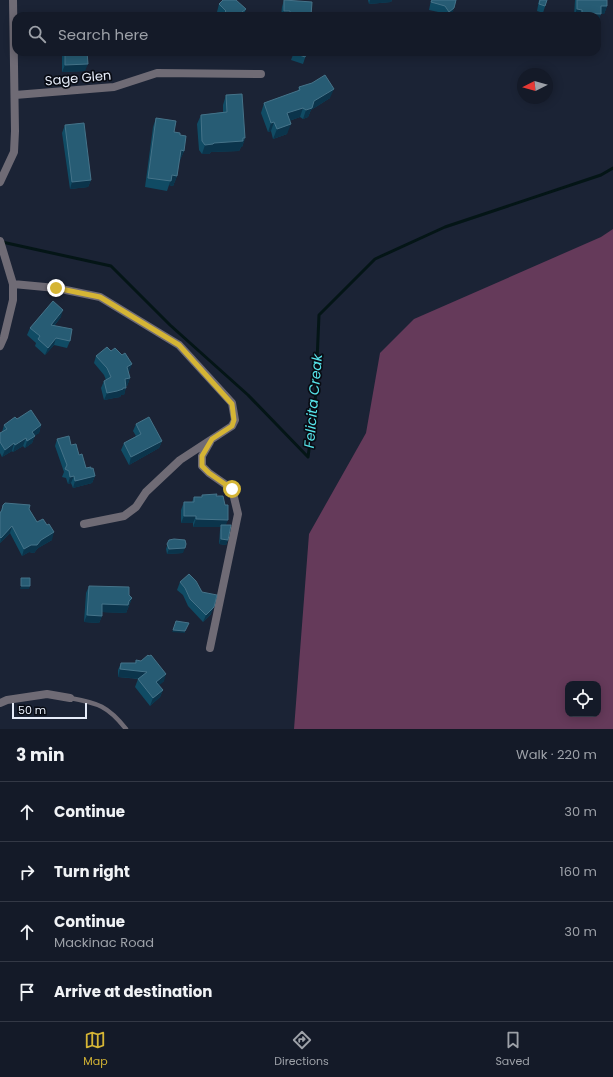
<!DOCTYPE html>
<html lang="en">
<head>
<meta charset="utf-8">
<style>
  body { margin:0; font-family:Poppins,sans-serif; background:#212734; color:#f1f3f6 }
  .controls { position:absolute; right:12px; bottom:12px; display:grid; overflow:hidden; border-radius:8px; box-shadow:0 2px 10px #0003 }
  .controls button { width:36px; height:36px; display:grid; place-items:center; padding:0; border:0; border-bottom:1px solid #333845; background:#141a28; color:#f1f3f6; font:20px sans-serif }
  .compass { position:absolute; left:517px; top:68px; width:36px; height:36px; border-radius:50%; background:#141a28; box-shadow:0 2px 10px #0003; rotate:264deg }
  .scale { position:absolute; left:12px; bottom:10px; width:75px; box-sizing:border-box; padding-left:4px; border:2px solid #e6ecf9; border-top:0; font-size:11px; line-height:14px; white-space:nowrap; color:#e6ecf9; -webkit-text-stroke:3px #090c14; paint-order:stroke }
  .stop { position:absolute; width:12px; height:12px; margin:-9px; border:3px solid #d5b535; border-radius:50%; background:#fff }
  .stop.end { background:#d5b535; border-color:#fff; box-shadow:0 1px 4px #0008 }
  .list { margin:0; padding:0; list-style:none }
  h2 { display:flex; justify-content:space-between; align-items:center; height:52px; margin:0; padding:0 16px; font-size:17px }
  h2 small { font-size:13px; font-weight:400; color:#9da1a8 }
  .list li { display:grid; grid-template-columns:26px 1fr auto; gap:12px; align-items:center; box-sizing:border-box; height:60px; padding:0 16px; border-top:1px solid #333845 }
  .list b { display:block; font-size:15px; white-space:nowrap }
  .list p { margin:0; font-size:13px; white-space:nowrap; color:#9da1a8 }
  .list em { font-size:13px; font-style:normal; color:#9da1a8 }
  .icon { flex:none; width:22px; height:22px; fill:none; stroke:currentColor; stroke-width:2; stroke-linecap:round; stroke-linejoin:round }
  .map { position:relative; flex:none; width:613px; height:729px; overflow:hidden }
  .search { position:absolute; background:#141a28; box-shadow:0 2px 10px #0003; left:12px; right:12px; top:12px; height:44px; display:flex; align-items:center; gap:10px; box-sizing:border-box; padding:0 14px; border-radius:12px; color:#9da1a8; font-size:15px }
  .sheet { height:292px; background:#141a28 }
  nav { display:flex; justify-content:space-around; align-items:center; box-sizing:border-box; height:56px; border-top:1px solid #333845; background:#141a28; font-size:11px; color:#9da1a8 }
  nav a { display:grid; justify-items:center; gap:2px }
  nav .on { color:#d5b535 }
  .map>svg:first-child { display:block }
  .green { fill:#653a5a; fill-rule:evenodd }
  .lines { fill:none; stroke-linecap:round; stroke-linejoin:round }
  .stream { stroke:#041516; stroke-width:3 }
  .service { stroke:#6f6b75; stroke-width:4.5 }
  .minor { stroke:#6f6b75; stroke-width:8 }
  .wall { fill:#104b64 }
  .shaded-wall { fill:#0b344b }
  .building { fill:#275c74; stroke:#457389 }
  .route { stroke:#d5b535; stroke-width:5 }
  .labels { text-anchor:middle; dominant-baseline:central; stroke-width:3.5; stroke-linejoin:round; paint-order:stroke }
  .street-label { font-size:13px; fill:#e6ecf9; stroke:#090c14 }
  .water-label { font-size:14px; font-style:italic; fill:#57e5eb; stroke:#090c14 }
</style>
</head>
<body>
<div class="map">
<svg width="613" height="729" viewBox="0 0 613 729">
  <rect width="100%" height="100%" fill="#1b2335"/>
  <path class="green" d="M 613,229 L 613,729 L 294,729 L 309,534 L 366,433 L 380,353 L 414,319 L 601,237 ZM 568,684 L 598,684 L 598,714 L 568,714 Z"/>
  <g class="lines">
    <path class="stream" d="M 2,242 L 111,266 L 170,325 L 248,395 L 308,457 L 315,407 L 319,315 L 375,259 L 445,227 L 601,175 L 613,168"/>
    <path class="service" d="M 70,698 C 98,703 108,706 126,729"/>
    <path class="minor" d="M 15,95 L 114,87 L 157,73 L 261,74
      M 0,182 L 14,152 L 15,131 L 13,0
      M 0,241 L 13,284 L 13,300 L 4,337 L 0,346
      M 13,284 L 56,288 L 100,297 L 179,345 L 232,403 L 235,420 L 232,426 L 180,460 L 146,492 L 136,507 L 124,516 L 84,524
      M 210,648 L 238,514 L 232,489 L 209,473 L 202,466 L 202,456 L 210,442
      M 0,703 L 7,700 L 47,694 L 70,698"/>
  </g>
  <path class="wall" d="M 284,0 L 311,16 L 281,16 L 282,7 Z
    M 368,0 L 392,0 L 391,2 L 369,4 Z
    M 431,0 L 456,0 L 452,15 L 444,16 L 443,13 L 429,10 Z
    M 539,0 L 547,0 L 543,13 L 537,11 Z
    M 575,0 L 607,0 L 607,6 L 604,14 L 601,13 L 598,22 L 597,22 L 597,16 L 574,16 Z
    M 219,4 L 246,9 L 244,14 L 221,16 L 217,12 Z
    M 62,52 L 87,52 L 85,71 L 62,72 Z
    M 294,52 L 307,52 L 303,64 L 291,60 Z
    M 299,87 L 330,98 L 311,110 L 308,117 L 303,119 L 300,117 L 289,121 L 287,134 L 273,139 L 271,131 L 268,132 L 261,113 L 264,103 L 298,91 Z
    M 226,95 L 245,138 L 242,147 L 241,147 L 239,151 L 211,152 L 209,154 L 202,154 L 199,150 L 197,124 L 201,115 L 223,112 L 223,105 Z
    M 156,118 L 174,132 L 180,135 L 184,151 L 180,160 L 179,160 L 177,176 L 173,186 L 169,185 L 167,191 L 145,187 L 153,127 Z
    M 65,125 L 91,180 L 88,187 L 70,189 L 62,133 Z
    M 61,317 L 54,326 L 70,341 L 67,348 L 54,345 L 45,355 L 35,346 L 36,343 L 27,335 L 30,328 Z
    M 96,356 L 129,372 L 128,372 L 130,378 L 127,386 L 126,386 L 124,395 L 121,395 L 120,397 L 114,398 L 104,400 L 101,388 L 104,381 L 106,380 L 104,375 L 94,363 Z
    M 17,419 L 41,425 L 39,433 L 35,435 L 32,443 L 25,448 L 23,446 L 13,452 L 12,451 L 2,457 L 0,453 L 0,433 L 2,432 L 4,425 Z
    M 136,424 L 162,441 L 159,448 L 129,465 L 121,450 L 124,443 L 136,436 L 133,431 Z
    M 57,439 L 71,445 L 79,455 L 86,468 L 91,469 L 95,476 L 92,483 L 73,488 L 71,483 L 68,484 L 66,478 L 62,477 L 64,472 L 55,446 Z
    M 202,495 L 216,496 L 226,525 L 228,540 L 226,545 L 219,544 L 220,530 L 221,527 L 193,527 L 193,523 L 181,523 L 181,510 L 184,502 L 192,502 L 194,497 L 202,497 Z
    M 3,505 L 29,509 L 37,522 L 52,540 L 38,548 L 34,553 L 29,552 L 22,556 L 10,533 L 0,543 L 0,513 Z
    M 169,540 L 183,553 L 167,554 L 166,549 Z
    M 180,582 L 211,614 L 203,622 L 188,606 L 183,595 L 177,590 Z
    M 89,586 L 129,595 L 132,598 L 126,613 L 102,612 L 102,616 L 99,623 L 84,622 L 86,593 Z
    M 136,660 L 164,681 L 159,685 L 163,690 L 160,697 L 150,706 L 135,687 L 138,679 L 139,679 L 118,677 L 118,670 L 121,663 L 135,663 Z"/>
  <path class="shaded-wall" d="M 370,0 L 392,0 L 391,2 L 369,4 Z
    M 601,6 L 607,6 L 604,14 L 599,13 Z
    M 454,8 L 452,15 L 447,16 L 449,12 Z
    M 577,9 L 582,10 L 579,16 L 574,16 Z
    M 284,11 L 290,11 L 289,16 L 282,16 Z
    M 582,13 L 601,14 L 598,22 L 597,22 L 597,16 L 580,16 Z
    M 88,64 L 85,71 L 62,72 L 65,65 Z
    M 334,89 L 330,98 L 311,110 L 308,117 L 303,119 L 306,110 L 314,101 Z
    M 303,108 L 300,117 L 283,123 L 287,113 Z
    M 274,122 L 271,131 L 268,132 L 271,123 Z
    M 291,124 L 287,134 L 273,139 L 277,129 Z
    M 243,138 L 245,138 L 242,147 L 241,147 L 239,151 L 211,152 L 209,154 L 202,154 L 205,145 Z
    M 181,150 L 184,151 L 180,160 L 177,160 Z
    M 172,175 L 177,176 L 173,186 L 169,185 Z
    M 91,180 L 88,187 L 70,189 L 72,182 Z
    M 63,310 L 61,317 L 48,332 L 51,325 Z
    M 56,338 L 54,345 L 45,355 L 48,348 Z
    M 132,364 L 129,372 L 124,374 L 127,367 Z
    M 130,378 L 127,386 L 122,386 L 125,379 Z
    M 123,388 L 126,388 L 124,395 L 121,395 L 120,397 L 114,398 L 104,400 L 107,393 Z
    M 41,425 L 39,433 L 30,439 L 32,432 Z
    M 35,436 L 32,443 L 25,448 L 27,441 Z
    M 26,438 L 23,446 L 13,452 L 15,445 Z
    M 162,441 L 159,448 L 129,465 L 131,457 Z
    M 14,443 L 12,451 L 2,457 L 5,450 Z
    M 74,476 L 71,483 L 68,484 L 70,477 Z
    M 95,476 L 92,483 L 73,488 L 75,481 Z
    M 184,516 L 196,516 L 193,523 L 181,523 Z
    M 196,519 L 228,520 L 225,527 L 221,525 L 221,527 L 193,527 Z
    M 12,526 L 10,533 L 0,543 L 1,538 Z
    M 54,532 L 52,540 L 38,548 L 34,553 L 29,552 L 22,556 L 24,549 Z
    M 221,539 L 228,540 L 226,545 L 219,544 Z
    M 185,548 L 183,553 L 167,554 L 169,549 Z
    M 21,586 L 30,586 L 29,589 L 20,589 Z
    M 132,598 L 126,613 L 99,612 L 102,604 L 129,601 Z
    M 214,607 L 211,614 L 203,622 L 206,615 Z
    M 87,615 L 102,616 L 99,623 L 84,622 Z
    M 173,630 L 185,631 L 185,633 L 172,632 Z
    M 120,669 L 147,672 L 145,679 L 118,677 Z
    M 166,674 L 164,681 L 154,690 L 156,682 Z
    M 163,690 L 160,697 L 150,706 L 153,698 Z"/>
  <path class="building" d="M 223,0 L 236,0 L 246,9 L 242,12 L 246,16 L 221,16 L 226,11 L 219,4 Z
    M 284,0 L 312,2 L 311,16 L 290,16 L 290,11 L 284,11 Z
    M 432,0 L 456,0 L 454,8 L 449,12 L 445,6 L 431,2 Z
    M 540,0 L 547,0 L 545,6 L 539,4 Z
    M 577,0 L 607,0 L 607,6 L 601,6 L 601,14 L 582,13 L 582,10 L 577,9 Z
    M 65,52 L 87,52 L 88,64 L 65,65 Z
    M 294,52 L 307,52 L 305,57 L 294,53 Z
    M 325,75 L 334,89 L 314,101 L 312,108 L 306,110 L 303,108 L 287,113 L 291,124 L 277,129 L 274,122 L 271,123 L 264,103 L 300,90 L 299,87 L 312,83 Z
    M 242,94 L 245,138 L 243,138 L 243,141 L 214,143 L 213,144 L 205,145 L 202,141 L 201,115 L 227,112 L 226,95 Z
    M 156,118 L 176,121 L 174,132 L 180,133 L 180,135 L 186,136 L 184,151 L 181,150 L 177,176 L 172,175 L 171,181 L 148,178 Z
    M 84,123 L 91,180 L 72,182 L 65,125 Z
    M 53,301 L 63,310 L 51,325 L 72,329 L 70,341 L 56,338 L 48,348 L 38,339 L 40,336 L 30,328 Z
    M 107,347 L 111,351 L 115,348 L 122,355 L 125,353 L 132,364 L 127,367 L 130,378 L 125,379 L 126,388 L 123,388 L 123,389 L 117,391 L 107,393 L 104,381 L 111,377 L 107,368 L 96,356 Z
    M 31,410 L 41,425 L 32,432 L 35,436 L 27,441 L 26,438 L 15,445 L 14,443 L 5,450 L 0,442 L 0,433 L 7,429 L 4,425 L 15,417 L 17,419 Z
    M 149,417 L 162,441 L 131,457 L 124,443 L 141,434 L 136,424 Z
    M 69,436 L 71,445 L 76,444 L 79,455 L 82,454 L 86,468 L 91,467 L 91,469 L 93,468 L 95,476 L 75,481 L 74,476 L 70,477 L 69,471 L 65,469 L 67,465 L 57,439 Z
    M 217,494 L 216,496 L 223,496 L 225,505 L 228,505 L 228,520 L 196,519 L 196,516 L 184,516 L 184,502 L 194,502 L 194,497 L 202,497 L 202,495 Z
    M 5,503 L 30,505 L 29,509 L 37,522 L 43,519 L 47,525 L 49,524 L 54,532 L 41,540 L 37,545 L 31,545 L 24,549 L 12,526 L 1,538 L 0,537 L 0,513 L 2,510 L 3,505 Z
    M 221,525 L 231,525 L 228,540 L 221,539 Z
    M 174,539 L 185,540 L 186,544 L 185,548 L 169,549 L 167,544 L 169,540 Z
    M 189,574 L 196,581 L 202,592 L 217,595 L 214,607 L 206,615 L 190,599 L 185,588 L 180,582 Z
    M 21,578 L 30,578 L 30,586 L 21,586 Z
    M 89,586 L 129,587 L 129,595 L 132,598 L 129,601 L 128,605 L 102,604 L 102,616 L 87,615 Z
    M 176,621 L 189,623 L 185,631 L 173,630 Z
    M 148,655 L 149,656 L 151,655 L 166,674 L 156,682 L 163,690 L 153,698 L 138,679 L 147,672 L 120,669 L 121,663 L 136,663 L 136,660 L 141,661 Z"/>
  <g class="lines">
    <path class="route" d="M 56,288 L 100,297 L 179,345 L 232,404 L 234,420 L 232,426 L 212,439 L 202,456 L 202,466 L 209,473 L 232,489"/>
  </g>
  <g class="labels">
    <g class="street-label">
      <text transform="translate(78 78) rotate(-5)">Sage Glen</text>
    </g>
    <g class="water-label">
      <text transform="translate(313 401) rotate(-85)">Felicita Creak</text>
    </g>
  </g>
</svg>
<div class="controls">
<button><svg class="icon" aria-label="locate" viewBox="0 0 24 24"><circle cx="12" cy="12" r="6"/><path d="M12 2v4M12 18v4M2 12h4M18 12h4"/></svg></button>
</div>
<svg class="compass" viewBox="-18 -18 36 36"><path d="M0-13l5 13h-10z" fill="#e53935"/><path d="M0 13l5-13h-10z" fill="#9da1a8"/></svg>
<div class="scale">50 m</div>
<div class="stop" style="left:232px;top:489px"></div>
<div class="stop end" style="left:56px;top:288px"></div>
<div class="search"><svg class="icon" aria-label="search" viewBox="0 0 24 24"><circle cx="10" cy="10" r="6"/><path d="M15 15l6 6"/></svg>Search here</div>
</div>
<section class="sheet">
<h2>3 min<small>Walk · 220 m</small></h2>
<ul class="list">
<li><svg class="icon" aria-label="ahead" viewBox="0 0 24 24"><path d="M12 20V5M6 11l6-6 6 6"/></svg><div><b>Continue</b></div><em>30 m</em></li>
<li><svg class="icon" aria-label="right" viewBox="0 0 24 24"><path d="M7 20v-9h11M14 6l5 5-5 5"/></svg><div><b>Turn right</b></div><em>160 m</em></li>
<li><svg class="icon" aria-label="ahead" viewBox="0 0 24 24"><path d="M12 20V5M6 11l6-6 6 6"/></svg><div><b>Continue</b><p>Mackinac Road</p></div><em>30 m</em></li>
<li><svg class="icon" aria-label="arrive" viewBox="0 0 24 24"><path d="M6 21V4h12l-3 4 3 4H6"/></svg><div><b>Arrive at destination</b></div></li>
</ul>
</section>
<nav>
<a class="on"><svg class="icon" aria-label="map" viewBox="0 0 24 24"><path d="M3 6l6-2 6 2 6-2v14l-6 2-6-2-6 2zM9 4v14M15 6v14"/></svg>Map</a>
<a><svg class="icon" aria-label="directions" viewBox="0 0 24 24"><path d="M12 3l9 9-9 9-9-9zM9 14v-3h6M13 9l2 2-2 2"/></svg>Directions</a>
<a><svg class="icon" aria-label="saved" viewBox="0 0 24 24"><path d="M7 4h10v16l-5-4-5 4z"/></svg>Saved</a>
</nav>
</body>
</html>
